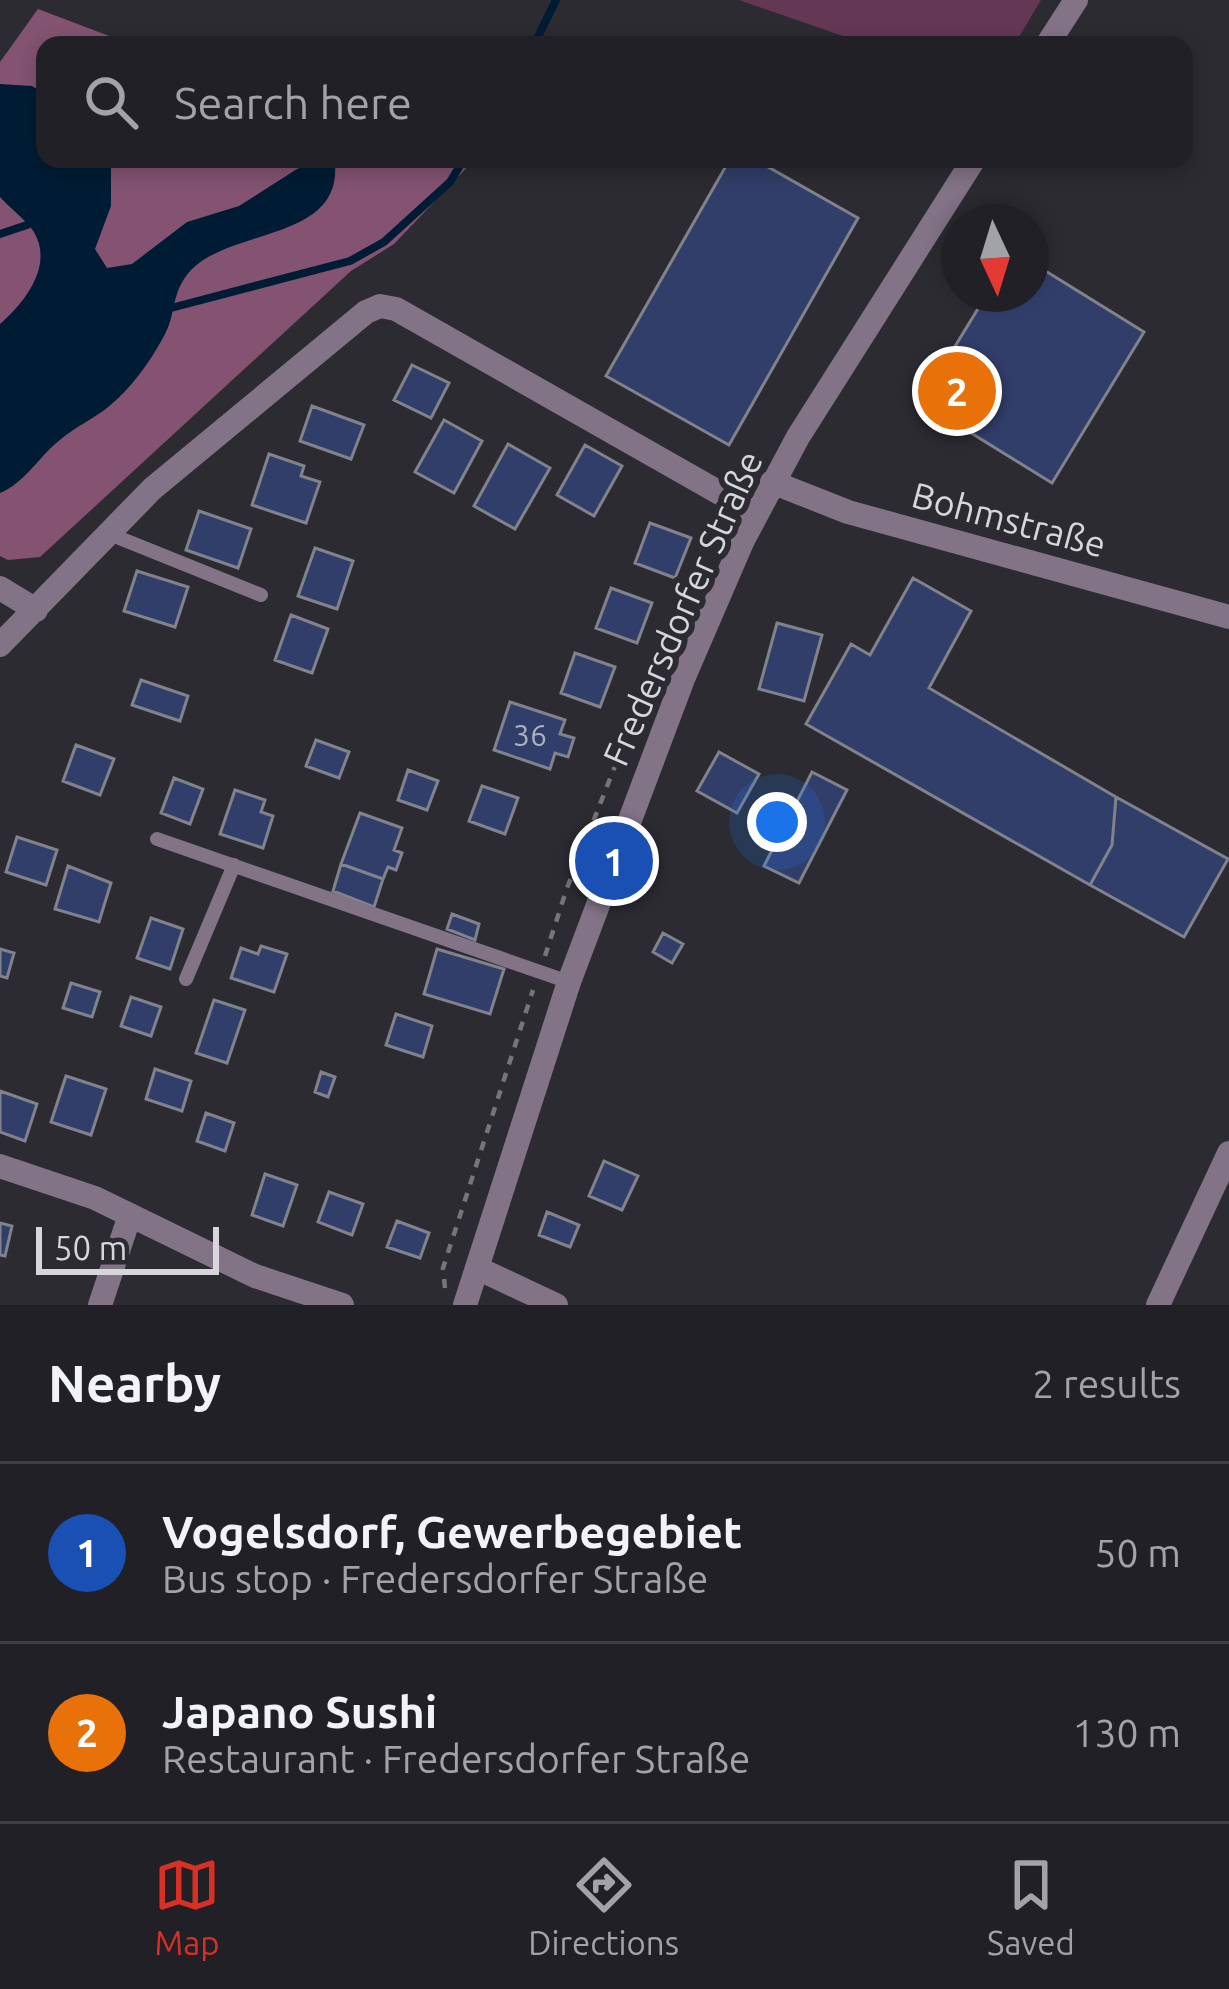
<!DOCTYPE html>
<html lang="en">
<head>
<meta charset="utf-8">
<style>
  body { margin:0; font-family:Ubuntu,sans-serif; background:#29282e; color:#f1f3f6 }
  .compass { position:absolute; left:941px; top:204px; width:108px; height:108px; border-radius:50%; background:#212026; box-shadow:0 6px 18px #0003; rotate:176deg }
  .scale { position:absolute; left:36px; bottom:30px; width:183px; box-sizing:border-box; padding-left:12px; border:6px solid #d7d6db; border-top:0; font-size:33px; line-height:42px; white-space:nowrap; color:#d7d6db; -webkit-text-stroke:9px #2c2b32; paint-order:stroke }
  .you { position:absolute; left:777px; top:822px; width:42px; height:42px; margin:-30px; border:9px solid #fff; border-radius:50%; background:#1a73e8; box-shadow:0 0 0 18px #1a73e833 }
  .badge { display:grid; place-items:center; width:78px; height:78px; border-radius:50%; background:#d93025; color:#fff; font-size:39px; font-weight:700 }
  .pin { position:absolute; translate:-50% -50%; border:6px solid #fff; box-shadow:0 3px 12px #0006 }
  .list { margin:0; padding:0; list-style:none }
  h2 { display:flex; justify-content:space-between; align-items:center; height:156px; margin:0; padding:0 48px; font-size:51px }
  h2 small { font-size:39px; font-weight:400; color:#a2a3a7 }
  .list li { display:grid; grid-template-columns:78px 1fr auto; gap:36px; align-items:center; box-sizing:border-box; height:180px; padding:0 48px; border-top:3px solid #3e3e43 }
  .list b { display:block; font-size:45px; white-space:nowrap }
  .list p { margin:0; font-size:39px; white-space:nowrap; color:#a2a3a7 }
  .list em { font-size:39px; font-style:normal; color:#a2a3a7 }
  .icon { flex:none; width:66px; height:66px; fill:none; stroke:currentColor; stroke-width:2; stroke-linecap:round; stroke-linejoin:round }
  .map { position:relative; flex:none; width:1229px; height:1305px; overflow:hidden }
  .search { position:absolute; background:#212026; box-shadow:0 6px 18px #0003; left:36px; right:36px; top:36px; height:132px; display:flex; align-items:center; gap:30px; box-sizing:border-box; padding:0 42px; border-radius:24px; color:#a2a3a7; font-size:45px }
  .sheet { height:516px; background:#212026 }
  nav { display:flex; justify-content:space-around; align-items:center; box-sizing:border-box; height:168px; border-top:3px solid #3e3e43; background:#212026; font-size:33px; color:#a2a3a7 }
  nav a { display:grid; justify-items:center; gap:6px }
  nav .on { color:#d93025 }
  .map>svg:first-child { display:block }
  .green { fill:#643754 }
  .forest { fill:#835371 }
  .water { fill:#001c35 }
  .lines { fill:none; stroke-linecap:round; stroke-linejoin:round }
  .stream { stroke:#001c35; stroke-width:8 }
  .building { fill:#323e6a; stroke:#80838c; stroke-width:3 }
  .path { stroke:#76757b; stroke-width:4.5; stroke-dasharray:9 9; stroke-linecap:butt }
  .service { stroke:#827386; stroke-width:14 }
  .minor { stroke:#827386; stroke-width:24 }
  .tertiary { stroke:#827386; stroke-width:24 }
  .labels { text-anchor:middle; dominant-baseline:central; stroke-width:12; stroke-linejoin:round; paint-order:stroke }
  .number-label { font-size:30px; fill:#aeb0bf }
  .street-label { font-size:36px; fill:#d7d6db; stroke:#2c2b32 }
</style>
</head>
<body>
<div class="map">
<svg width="1229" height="1305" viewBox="0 0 1229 1305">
  <rect width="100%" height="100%" fill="#2c2b32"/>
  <path class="green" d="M 739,0 L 1041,0 L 1014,45 L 869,45 Z"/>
  <path class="forest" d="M 38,9 L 133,45 L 45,45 L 45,159 L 475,159 L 394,244 L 351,271 L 40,557 L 8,560 L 0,556 L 0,62 Z"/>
  <path class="water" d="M 0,84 L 32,86 L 45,94 L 45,159 L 111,159 L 111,206 L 95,249 L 107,268 L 132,264 L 187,222 L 239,206 L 297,169 L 315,162 L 335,165 C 340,241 231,228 191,270 C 170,293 177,313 164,336 C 150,362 130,390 107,408 C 93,419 75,427 61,439 C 40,455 25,483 0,493 L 0,324 C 24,303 54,266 34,232 C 26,220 10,208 0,197 Z"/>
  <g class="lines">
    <path class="stream" d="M 534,45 L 556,0
      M 0,234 L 27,225
      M 171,308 L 350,261 L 384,242 L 450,182 L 464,159"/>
  </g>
  <path class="building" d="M 730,159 L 754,159 L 858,218 L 729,445 L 606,376 Z
    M 1031,262 L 1144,332 L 1052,483 L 921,402 L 987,294 L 1031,294 Z
    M 412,365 L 449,383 L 431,418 L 394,400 Z
    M 312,406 L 364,425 L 351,459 L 300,441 Z
    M 444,420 L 482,441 L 454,493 L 415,472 Z
    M 508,444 L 550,468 L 515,529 L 474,506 Z
    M 585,445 L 622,466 L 594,516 L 557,495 Z
    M 269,454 L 304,466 L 301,476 L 320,482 L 306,523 L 252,505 Z
    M 199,511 L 251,529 L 238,568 L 186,550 Z
    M 650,523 L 691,538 L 675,578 L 635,563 Z
    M 315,548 L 353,561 L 337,609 L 298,596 Z
    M 137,571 L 188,587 L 175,627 L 124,611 Z
    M 913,578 L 971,611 L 929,688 L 1116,797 L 1112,845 L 1090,885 L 806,724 L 851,644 L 870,655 Z
    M 611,588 L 652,603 L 637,643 L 596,628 Z
    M 291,615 L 328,629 L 312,673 L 275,660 Z
    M 777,623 L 822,635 L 804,701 L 759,689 Z
    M 575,653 L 615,667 L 600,707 L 561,693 Z
    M 141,680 L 188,696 L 180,721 L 132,705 Z
    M 510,702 L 565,720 L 560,734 L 574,738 L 568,757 L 555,753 L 550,769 L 494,750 Z
    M 316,740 L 349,752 L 339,778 L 306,766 Z
    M 76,745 L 114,759 L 100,795 L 63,781 Z
    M 719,752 L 759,774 L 737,813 L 697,791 Z
    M 408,770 L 438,781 L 427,810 L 398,800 Z
    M 812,772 L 847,790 L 799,883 L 764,866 Z
    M 174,778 L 203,789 L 190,824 L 161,813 Z
    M 482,786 L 518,798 L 505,834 L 469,821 Z
    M 235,790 L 265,800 L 261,812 L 273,816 L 263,848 L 220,834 Z
    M 1116,797 L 1228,859 L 1184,937 L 1090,885 L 1112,845 Z
    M 360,813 L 402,828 L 394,850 L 402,853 L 396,870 L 388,867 L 383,879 L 341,864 Z
    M 17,837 L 57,850 L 46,885 L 6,872 Z
    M 341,864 L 383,879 L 374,907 L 333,891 Z
    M 68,866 L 111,883 L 99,922 L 55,909 Z
    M 452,914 L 479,924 L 475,940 L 447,929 Z
    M 151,918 L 183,929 L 170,969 L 137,958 Z
    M 663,933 L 683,944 L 672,963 L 653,952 Z
    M 261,946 L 287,954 L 274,992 L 231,978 L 241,948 L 258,954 Z
    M 0,949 L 14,953 L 7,978 L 0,976 Z
    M 437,949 L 504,969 L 490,1014 L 424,994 Z
    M 71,983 L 100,992 L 92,1017 L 63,1008 Z
    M 131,997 L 161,1007 L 151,1036 L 121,1026 Z
    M 214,1000 L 245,1010 L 227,1063 L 196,1053 Z
    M 396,1014 L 432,1026 L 423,1057 L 386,1045 Z
    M 155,1069 L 191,1081 L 182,1111 L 146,1099 Z
    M 321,1072 L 335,1077 L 328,1097 L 315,1092 Z
    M 66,1076 L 106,1089 L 91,1135 L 51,1122 Z
    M 0,1091 L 37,1104 L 25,1141 L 0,1132 Z
    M 206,1113 L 234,1123 L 225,1151 L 197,1141 Z
    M 604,1161 L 638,1176 L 622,1210 L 589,1196 Z
    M 265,1174 L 297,1185 L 283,1226 L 252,1215 Z
    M 329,1192 L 363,1204 L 352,1235 L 318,1222 Z
    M 547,1212 L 579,1225 L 570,1247 L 539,1235 Z
    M 397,1221 L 429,1233 L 420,1258 L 387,1247 Z
    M 0,1223 L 12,1226 L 5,1256 L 0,1255 Z"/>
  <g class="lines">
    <path class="path" d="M 545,956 L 567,888 L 680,601 L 698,579
      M 445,1288 L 443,1268 L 533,990"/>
    <path class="service" d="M 107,533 L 261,595
      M 157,839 L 569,982
      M 186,979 L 234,865"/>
    <path class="minor" d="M 772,482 L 848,512 L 1229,617
      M 0,588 L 36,610
      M 0,645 L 152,489 L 366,312 L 380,306 L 396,309 L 755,513
      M 0,1166 L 95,1198 L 255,1276 L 342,1305
      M 477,1268 L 556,1305
      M 100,1305 L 130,1215
      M 1158,1305 L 1229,1153"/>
    <path class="tertiary" d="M 1047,45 L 1076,0
      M 465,1305 L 569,982 L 683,679 L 743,540 L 798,437 L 974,159"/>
  </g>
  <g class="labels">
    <g class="number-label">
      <text x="530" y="735">36</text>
    </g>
    <g class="street-label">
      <text transform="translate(1009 519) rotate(15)">Bohmstraße</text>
      <text transform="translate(682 608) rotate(-66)">Fredersdorfer Straße</text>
    </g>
  </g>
</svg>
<svg class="compass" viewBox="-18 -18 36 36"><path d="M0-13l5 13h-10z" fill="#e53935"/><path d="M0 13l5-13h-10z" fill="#a2a3a7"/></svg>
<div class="scale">50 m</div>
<div class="you"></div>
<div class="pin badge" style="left:614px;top:861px;background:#1a4fb4">1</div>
<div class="pin badge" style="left:957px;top:391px;background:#e8710a">2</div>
<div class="search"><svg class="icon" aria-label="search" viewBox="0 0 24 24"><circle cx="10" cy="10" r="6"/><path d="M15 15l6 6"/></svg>Search here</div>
</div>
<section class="sheet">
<h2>Nearby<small>2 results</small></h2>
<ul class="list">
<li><span class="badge" style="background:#1a4fb4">1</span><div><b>Vogelsdorf, Gewerbegebiet</b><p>Bus stop · Fredersdorfer Straße</p></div><em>50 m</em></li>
<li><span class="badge" style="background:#e8710a">2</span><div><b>Japano Sushi</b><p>Restaurant · Fredersdorfer Straße</p></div><em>130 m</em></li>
</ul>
</section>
<nav>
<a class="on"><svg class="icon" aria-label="map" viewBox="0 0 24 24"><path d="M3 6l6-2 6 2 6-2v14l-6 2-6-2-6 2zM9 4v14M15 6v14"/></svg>Map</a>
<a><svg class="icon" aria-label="directions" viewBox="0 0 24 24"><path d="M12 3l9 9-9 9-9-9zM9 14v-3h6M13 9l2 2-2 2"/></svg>Directions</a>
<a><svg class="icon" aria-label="saved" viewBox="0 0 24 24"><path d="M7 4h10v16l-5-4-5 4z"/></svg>Saved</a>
</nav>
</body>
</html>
